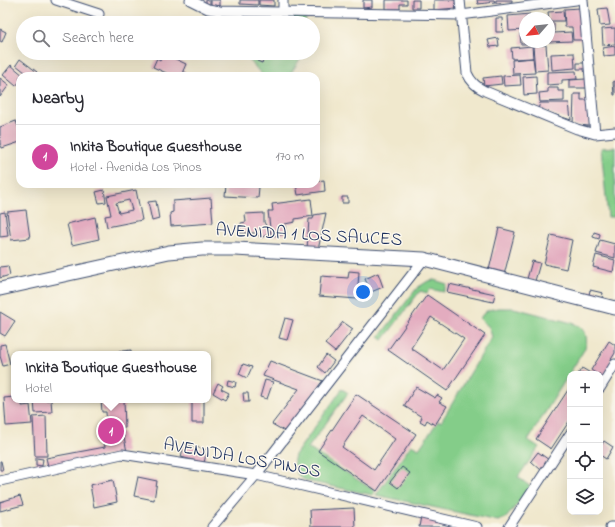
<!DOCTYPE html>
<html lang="en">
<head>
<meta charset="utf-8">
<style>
  body { margin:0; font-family:"Indie Flower",sans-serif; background:#f7f7f7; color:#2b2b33 }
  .controls { position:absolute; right:12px; bottom:12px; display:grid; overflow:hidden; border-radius:8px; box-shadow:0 4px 16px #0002 }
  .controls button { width:36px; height:36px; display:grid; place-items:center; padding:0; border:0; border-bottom:1px solid #e1e1e2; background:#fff; color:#2b2b33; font:20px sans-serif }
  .compass { position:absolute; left:519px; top:12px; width:36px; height:36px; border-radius:50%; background:#fff; box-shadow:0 4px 16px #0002; rotate:242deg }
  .you { position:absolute; left:363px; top:292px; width:14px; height:14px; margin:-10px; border:3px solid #fff; border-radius:50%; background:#1a73e8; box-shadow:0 0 0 6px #1a73e833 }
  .badge { display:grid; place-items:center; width:26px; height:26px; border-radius:50%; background:#2563eb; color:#fff; font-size:13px; font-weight:700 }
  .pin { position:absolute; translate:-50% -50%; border:2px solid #fff; box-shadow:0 1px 4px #0006 }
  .popup { position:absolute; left:11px; top:351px; width:200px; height:52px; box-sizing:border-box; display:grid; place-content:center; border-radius:8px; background:#fff; filter:drop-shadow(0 1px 3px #0005); font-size:13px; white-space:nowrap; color:#7c7c81 }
  .popup b { font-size:15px; color:#2b2b33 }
  .popup::after { content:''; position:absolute; left:50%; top:100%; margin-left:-8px; border:8px solid transparent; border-top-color:#fff }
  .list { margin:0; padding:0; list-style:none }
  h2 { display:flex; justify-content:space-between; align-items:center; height:52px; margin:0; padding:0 16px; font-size:17px }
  h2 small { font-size:13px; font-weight:400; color:#7c7c81 }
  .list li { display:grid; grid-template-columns:26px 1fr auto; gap:12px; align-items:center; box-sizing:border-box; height:64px; padding:0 16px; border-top:1px solid #e1e1e2 }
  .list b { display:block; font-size:15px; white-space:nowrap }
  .list p { margin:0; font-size:13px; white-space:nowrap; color:#7c7c81 }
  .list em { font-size:13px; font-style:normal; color:#7c7c81 }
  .icon { flex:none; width:22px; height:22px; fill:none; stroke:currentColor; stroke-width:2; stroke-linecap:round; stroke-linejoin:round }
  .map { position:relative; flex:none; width:615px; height:527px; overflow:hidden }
  .search { position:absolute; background:#fff; box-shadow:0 4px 16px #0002; left:16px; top:16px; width:304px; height:44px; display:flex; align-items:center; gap:10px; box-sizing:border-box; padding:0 14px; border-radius:22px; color:#7c7c81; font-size:15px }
  .panel { position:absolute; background:#fff; box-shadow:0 4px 16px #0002; left:16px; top:72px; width:304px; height:116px; border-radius:12px }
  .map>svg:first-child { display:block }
  .green { fill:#84cd89; stroke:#507e74 }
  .building { fill:#e3acbf; fill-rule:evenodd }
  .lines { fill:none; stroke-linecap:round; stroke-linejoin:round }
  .street-casing { stroke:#3b4b6f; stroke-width:11 }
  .secondary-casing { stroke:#3b4b6f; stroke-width:15 }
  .street { stroke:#fff; stroke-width:9 }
  .secondary { stroke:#fff; stroke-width:13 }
  .labels { text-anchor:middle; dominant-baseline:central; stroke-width:3; stroke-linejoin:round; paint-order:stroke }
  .street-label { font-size:18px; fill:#1b2f5e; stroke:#fbf7ec }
</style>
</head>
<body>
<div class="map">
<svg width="615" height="527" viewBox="0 0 615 527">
  <rect width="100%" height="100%" fill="#fbf7ec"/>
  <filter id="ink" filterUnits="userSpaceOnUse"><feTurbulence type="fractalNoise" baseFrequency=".025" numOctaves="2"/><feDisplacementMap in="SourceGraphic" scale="8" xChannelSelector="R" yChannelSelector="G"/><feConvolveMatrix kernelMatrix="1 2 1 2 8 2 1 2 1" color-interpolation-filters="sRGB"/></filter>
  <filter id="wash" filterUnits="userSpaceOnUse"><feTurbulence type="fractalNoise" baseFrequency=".012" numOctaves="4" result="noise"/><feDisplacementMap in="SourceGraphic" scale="16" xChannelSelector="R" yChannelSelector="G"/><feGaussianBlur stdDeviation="0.9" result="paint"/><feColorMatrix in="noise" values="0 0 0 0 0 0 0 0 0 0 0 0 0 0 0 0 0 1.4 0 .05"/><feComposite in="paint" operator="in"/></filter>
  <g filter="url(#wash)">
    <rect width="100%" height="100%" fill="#f0e8cd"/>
    <path class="green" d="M 211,16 L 306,17 L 305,23 L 217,23 Z
      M 243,53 L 301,53 L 300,59 L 289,76 L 263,76 Z
      M 615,147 L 615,217 L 608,217 L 601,148 Z
      M 434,280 L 447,284 L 444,292 L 430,289 L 427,293 L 420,291 L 383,340 L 379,337 L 417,288 L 428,281 Z
      M 499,308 L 514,308 L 572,323 C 585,327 590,338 584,350 L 528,440 L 539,447 L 518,477 L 531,487 L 506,518 L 498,521 L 376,495 L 411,445 L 419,449 L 438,421 L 441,422 L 492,337 L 489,327 L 480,319 C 484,310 490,309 499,308 Z
      M 342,389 L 348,393 L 308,448 L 375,491 L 373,495 L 307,481 C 296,476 291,467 295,455 Z"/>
    <g id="blocks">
      <path class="building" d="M 206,0 L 210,0 L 210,5 L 206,5 Z
        M 211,0 L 220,0 L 220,6 L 211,6 Z
        M 240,0 L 258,0 L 258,5 L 240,4 Z
        M 259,0 L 274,0 L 274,6 L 259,5 Z
        M 363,0 L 372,0 L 372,7 L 363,8 Z
        M 386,0 L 407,0 L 407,4 L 400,4 L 400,9 L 386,9 Z
        M 412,0 L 419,0 L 419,8 L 412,8 Z
        M 434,0 L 455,0 L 456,8 L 434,10 Z
        M 477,0 L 494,0 L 495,2 L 478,4 Z
        M 496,0 L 512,0 L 512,2 L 496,3 Z
        M 580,8 L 583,40 L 573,40 L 572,27 L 565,27 L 564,9 Z
        M 607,8 L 610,25 L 600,26 L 598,9 Z
        M 563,11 L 564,21 L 549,21 L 548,12 Z
        M 530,14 L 530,18 L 525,18 L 525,30 L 509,31 L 508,16 Z
        M 255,17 L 259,23 L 248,23 Z
        M 496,18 L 502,18 L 503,32 L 496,32 Z
        M 271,19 L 278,21 L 277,23 L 270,23 Z
        M 549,23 L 554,23 L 554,33 L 571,32 L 572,41 L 549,42 Z
        M 615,28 L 615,44 L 603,45 L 602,29 Z
        M 0,29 L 6,32 L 2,42 L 0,41 Z
        M 525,32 L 525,42 L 531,42 L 531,44 L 521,44 L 520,33 Z
        M 498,38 L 499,46 L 490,47 L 488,40 Z
        M 546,45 L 548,70 L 535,71 L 533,46 Z
        M 532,46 L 533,58 L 512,59 L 511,48 Z
        M 615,46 L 615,55 L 604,56 L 603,48 Z
        M 163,53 L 186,64 L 183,71 L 188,74 L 187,76 L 173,76 L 153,67 L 157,58 L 160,60 Z
        M 260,53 L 266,53 L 262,63 L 257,61 Z
        M 574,53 L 575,68 L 552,70 L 551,54 Z
        M 533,58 L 535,73 L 513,74 L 512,60 Z
        M 20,59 L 37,72 L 33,76 L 30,76 L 16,65 Z
        M 577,63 L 585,63 L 585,69 L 577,69 Z
        M 11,65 L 24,76 L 20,76 L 20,81 L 16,86 L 3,75 Z
        M 576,71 L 577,79 L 562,80 L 562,84 L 547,85 L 547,72 Z
        M 520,75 L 521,85 L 504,86 L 503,76 Z
        M 501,76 L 502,84 L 484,86 L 483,78 Z
        M 536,76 L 537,94 L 524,95 L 523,77 Z
        M 0,78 L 9,85 L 0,97 Z
        M 586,79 L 587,88 L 569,88 L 569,80 Z
        M 615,81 L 615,95 L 614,95 L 613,82 Z
        M 548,88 L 558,88 L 558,91 L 564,91 L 564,101 L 540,102 L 539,93 L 548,92 Z
        M 574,94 L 581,94 L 581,100 L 591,100 L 590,126 L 573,125 Z
        M 540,103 L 569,103 L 571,120 L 538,109 Z
        M 16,121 L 20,132 L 20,142 L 2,148 L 0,143 L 0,127 Z
        M 324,180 L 325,191 L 298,195 L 296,184 L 316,184 L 316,181 Z
        M 226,184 L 253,184 L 253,186 L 259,187 L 258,198 L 225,196 Z
        M 104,190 L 106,202 L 99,203 L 96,192 Z
        M 136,190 L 142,220 L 107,227 L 105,216 L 111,215 L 107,196 ZM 129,200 L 132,210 L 119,213 L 116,203 Z
        M 342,197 L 348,197 L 348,203 L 342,203 Z
        M 211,198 L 213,223 L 171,226 L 170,213 L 173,212 L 173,201 Z
        M 311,199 L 313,216 L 295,219 L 295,222 L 285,224 L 286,234 L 271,236 L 268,211 L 273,211 L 272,204 Z
        M 156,201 L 159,219 L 152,221 L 148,202 Z
        M 26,210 L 30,238 L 11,240 L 7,212 Z
        M 5,212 L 8,236 L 0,237 L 0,213 Z
        M 264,213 L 264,222 L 270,233 L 261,238 L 256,233 L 240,233 L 241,223 L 246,222 L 245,214 Z
        M 326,213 L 318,250 L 307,249 L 309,219 L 313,219 L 314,215 Z
        M 95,217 L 99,239 L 72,245 L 67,224 Z
        M 499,228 L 515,232 L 504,275 L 489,270 Z
        M 594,232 L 600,234 L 599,239 L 593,237 Z
        M 551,235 L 572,240 L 566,269 L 544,264 Z
        M 600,240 L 615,244 L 615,258 L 596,253 Z
        M 596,255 L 615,260 L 613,272 L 593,267 Z
        M 532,261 L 540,263 L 535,281 L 527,279 Z
        M 8,266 L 10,275 L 0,278 L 0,267 Z
        M 349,271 L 359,272 L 357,299 L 319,296 L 321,276 L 348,278 Z
        M 378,273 L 383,287 L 371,292 L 365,279 Z
        M 449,284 L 495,294 L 493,302 L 447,292 Z
        M 590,290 L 603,293 L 602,298 L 589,295 Z
        M 427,295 L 485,335 L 447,391 L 388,350 ZM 431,317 L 464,339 L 443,370 L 411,348 Z
        M 0,312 L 15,321 L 5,336 L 0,333 Z
        M 285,318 L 293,320 L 287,340 L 279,338 Z
        M 343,322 L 353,329 L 335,352 L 325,344 Z
        M 609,341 L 615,345 L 615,353 L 610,361 L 612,363 L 603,378 L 600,376 L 600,374 L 597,374 L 591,370 Z
        M 5,344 L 10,364 L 3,366 L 0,356 L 0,345 Z
        M 131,350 L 131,354 L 115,354 L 115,352 Z
        M 326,355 L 334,361 L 325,373 L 318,367 Z
        M 270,361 L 323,381 L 286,432 L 272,424 L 299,389 L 263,376 Z
        M 243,364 L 252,367 L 247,378 L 239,374 Z
        M 582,368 L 592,374 L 578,374 Z
        M 228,380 L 236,382 L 235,387 L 227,385 Z
        M 265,380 L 273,382 L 267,399 L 260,397 Z
        M 218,383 L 223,386 L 221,389 L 229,393 L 225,400 L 213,393 Z
        M 416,387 L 435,398 L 437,395 L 442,398 L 439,402 L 447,406 L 435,425 L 427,420 L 425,424 L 420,421 L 422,417 L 404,406 Z
        M 570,387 L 570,420 L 551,449 L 536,439 Z
        M 243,393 L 248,393 L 249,402 L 244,402 Z
        M 356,394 L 416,434 L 377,491 L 318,451 ZM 363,416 L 395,439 L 374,470 L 342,447 Z
        M 14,397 L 14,400 L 22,400 L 22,406 L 30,405 L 32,424 L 6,426 L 4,398 Z
        M 34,400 L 51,400 L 52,412 L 35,413 Z
        M 101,400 L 124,400 L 125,428 L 113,428 L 113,426 L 107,426 L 106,412 L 102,412 Z
        M 192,400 L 204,400 L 204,423 L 192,423 Z
        M 46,416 L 47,456 L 35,456 L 33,417 Z
        M 123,432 L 127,452 L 48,466 L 46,458 L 105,447 L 103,436 Z
        M 604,441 L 613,447 L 606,459 L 600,455 L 600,447 Z
        M 184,444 L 207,450 L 204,463 L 181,457 Z
        M 538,452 L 549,460 L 541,470 L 531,461 Z
        M 36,458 L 43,459 L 42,466 L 36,465 Z
        M 0,461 L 1,461 L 3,470 L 0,470 Z
        M 402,467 L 410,473 L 398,488 L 390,482 Z
        M 138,477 L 157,481 L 154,500 L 134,496 Z
        M 113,480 L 117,502 L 94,507 L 90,485 Z
        M 20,496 L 23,505 L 0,511 L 0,502 Z
        M 354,508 L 355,527 L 311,527 L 310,510 Z
        M 421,516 L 468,527 L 419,527 Z"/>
    </g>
  </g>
  <g filter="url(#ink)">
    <use href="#blocks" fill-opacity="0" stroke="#3b4b6f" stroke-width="1"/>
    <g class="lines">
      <defs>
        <path id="street" d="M 56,0 L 99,14
          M 190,0 L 208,9 L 220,11 L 461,15 L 576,0
          M 460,0 L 467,73 C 471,82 476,87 485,91 L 577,129 L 595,134 L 615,132
          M 583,0 L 595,134
          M 283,12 L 283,0
          M 600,388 L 615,364
          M 0,481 L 122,454 L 256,475 L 477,527
          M 212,527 L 256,475 L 424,259
          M 509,527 L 570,434
          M 610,527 L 615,527"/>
        <path id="secondary" d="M 0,289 L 169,252 L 202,249 L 235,249 L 424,259 L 615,308"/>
      </defs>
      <use href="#street" class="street-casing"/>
      <use href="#secondary" class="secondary-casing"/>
      <use href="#street" class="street"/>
      <use href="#secondary" class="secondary"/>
    </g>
  </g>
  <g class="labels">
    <g class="street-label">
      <text transform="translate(309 236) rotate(3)">AVENIDA 1 LOS SAUCES</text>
      <text transform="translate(242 459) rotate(10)">AVENIDA LOS PINOS</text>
    </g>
  </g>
</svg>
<div class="controls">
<button>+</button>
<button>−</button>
<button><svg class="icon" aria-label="locate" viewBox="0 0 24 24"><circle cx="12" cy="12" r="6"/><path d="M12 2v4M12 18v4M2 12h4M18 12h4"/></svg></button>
<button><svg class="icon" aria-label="layers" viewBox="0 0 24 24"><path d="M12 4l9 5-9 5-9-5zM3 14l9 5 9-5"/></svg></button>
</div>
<svg class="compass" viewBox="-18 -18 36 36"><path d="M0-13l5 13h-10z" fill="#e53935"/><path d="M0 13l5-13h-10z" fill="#7c7c81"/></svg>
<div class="you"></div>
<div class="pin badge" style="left:111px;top:431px;background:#d1479c">1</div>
<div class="popup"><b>Inkita Boutique Guesthouse</b>Hotel</div>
<div class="search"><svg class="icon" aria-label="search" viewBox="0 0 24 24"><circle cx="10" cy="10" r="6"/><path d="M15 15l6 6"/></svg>Search here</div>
<section class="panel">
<h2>Nearby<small></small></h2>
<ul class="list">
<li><span class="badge" style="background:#d1479c">1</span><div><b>Inkita Boutique Guesthouse</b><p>Hotel · Avenida Los Pinos</p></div><em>170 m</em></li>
</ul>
</section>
</div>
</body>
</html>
